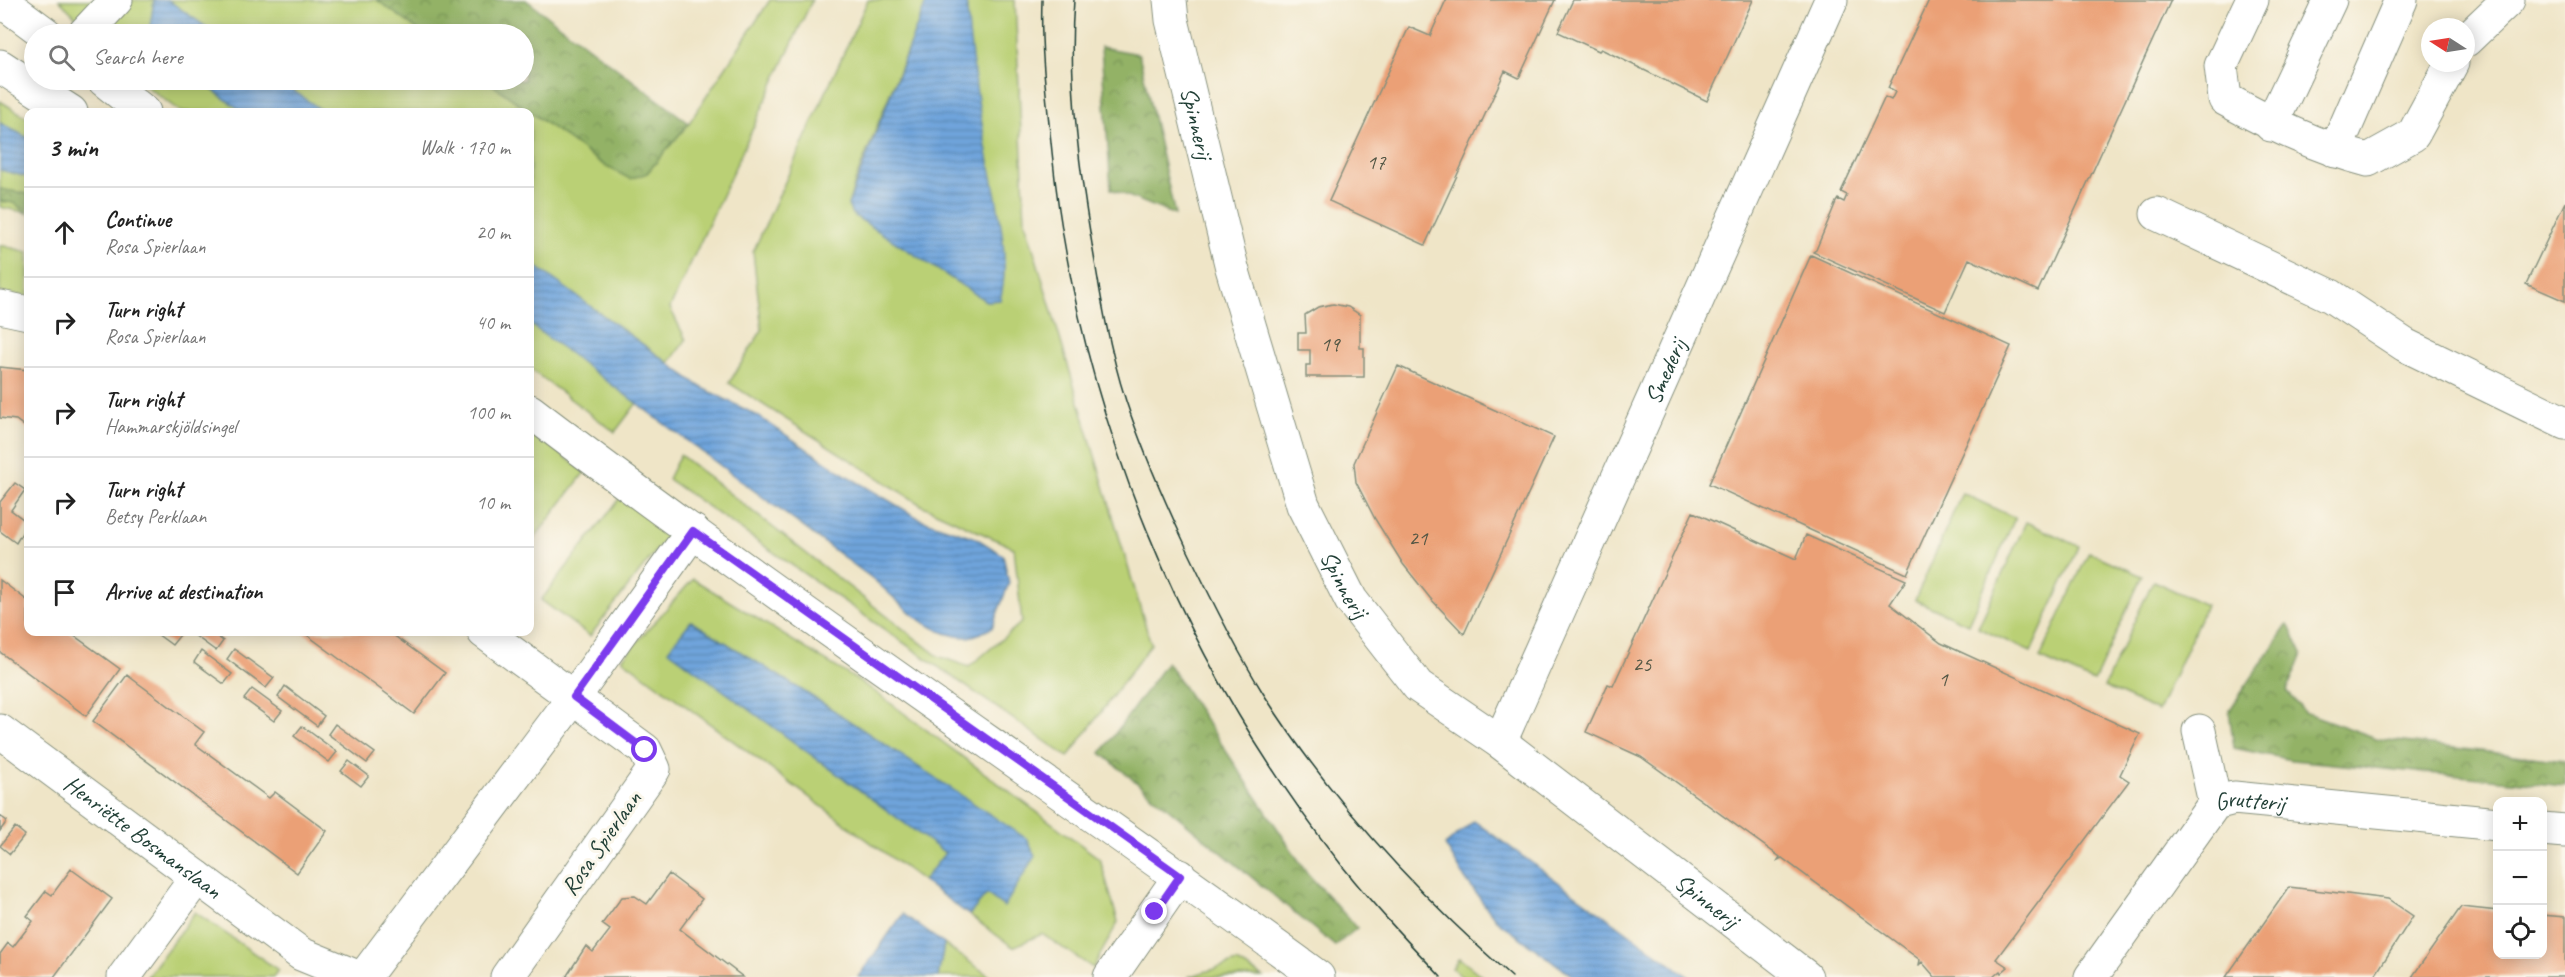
<!DOCTYPE html>
<html lang="en">
<head>
<meta charset="utf-8">
<style>
  body { margin:0; font-family:Caveat,sans-serif; background:#f2f2f2; color:#222 }
  .controls { position:absolute; right:18px; bottom:18px; display:grid; overflow:hidden; border-radius:12px; box-shadow:0 3px 15px #0003 }
  .controls button { width:54px; height:54px; display:grid; place-items:center; padding:0; border:0; border-bottom:2px solid #e0e0e0; background:#fff; color:#222; font:30px sans-serif }
  .compass { position:absolute; left:2421px; top:18px; width:54px; height:54px; border-radius:50%; background:#fff; box-shadow:0 3px 15px #0003; rotate:282deg }
  .stop { position:absolute; width:18px; height:18px; margin:-14px; border:4px solid #7c3aed; border-radius:50%; background:#fff }
  .stop.end { background:#7c3aed; border-color:#fff; box-shadow:0 2px 6px #0008 }
  .list { margin:0; padding:0; list-style:none }
  h2 { display:flex; justify-content:space-between; align-items:center; height:78px; margin:0; padding:0 24px; font-size:26px }
  h2 small { font-size:20px; font-weight:400; color:#767676 }
  .list li { display:grid; grid-template-columns:39px 1fr auto; gap:18px; align-items:center; box-sizing:border-box; height:90px; padding:0 24px; border-top:2px solid #e0e0e0 }
  .list b { display:block; font-size:22px; white-space:nowrap }
  .list p { margin:0; font-size:20px; white-space:nowrap; color:#767676 }
  .list em { font-size:20px; font-style:normal; color:#767676 }
  .icon { flex:none; width:33px; height:33px; fill:none; stroke:currentColor; stroke-width:2; stroke-linecap:round; stroke-linejoin:round }
  .map { position:relative; flex:none; width:2565px; height:977px; overflow:hidden }
  .search { position:absolute; background:#fff; box-shadow:0 3px 15px #0003; left:24px; top:24px; width:510px; height:66px; display:flex; align-items:center; gap:15px; box-sizing:border-box; padding:0 21px; border-radius:33px; color:#767676; font-size:22px }
  .panel { position:absolute; background:#fff; box-shadow:0 3px 15px #0003; left:24px; top:108px; width:510px; height:528px; border-radius:12px }
  .map>svg:first-child { display:block }
  .green { fill:#bad074; stroke:#6c8654; stroke-width:1.5 }
  .forest { fill:url(#forest-crowns); stroke:#59784d; stroke-width:1.5 }
  .water { fill:url(#water-rules); stroke:#477088; stroke-width:1.5 }
  .building { fill:#eba076 }
  .lines { fill:none; stroke-linecap:round; stroke-linejoin:round }
  .minor-casing { stroke:#87917e; stroke-width:35 }
  .minor { stroke:#fff; stroke-width:33 }
  .tram { stroke:#1f3d34; stroke-width:1.5 }
  .route { stroke:#7c3aed; stroke-width:8 }
  .labels { text-anchor:middle; dominant-baseline:central; stroke-width:6; stroke-linejoin:round; paint-order:stroke }
  .number-label { font-size:21px; fill:#525644 }
  .street-label { font-size:24px; fill:#1f3d34; stroke:#fbf7ec }
</style>
</head>
<body>
<div class="map">
<svg width="2565" height="977" viewBox="0 0 2565 977">
  <defs>
    <pattern id="forest-crowns" width="20" height="18" patternUnits="userSpaceOnUse" patternTransform="scale(1.5)"><rect width="20" height="18" fill="#93b266"/><path d="M2 6a3 3 0 1 1 6 0M12 15a3 3 0 1 1 6 0" fill="none" stroke="#779255"/></pattern>
    <pattern id="water-rules" width="6" height="5" patternUnits="userSpaceOnUse" patternTransform="scale(1.5)"><rect width="6" height="5" fill="#6fa4dc"/><path d="M0 2.5h6" fill="none" stroke="#5b87b3"/></pattern>
  </defs>
  <rect width="100%" height="100%" fill="#fbf7ec"/>
  <filter id="ink" filterUnits="userSpaceOnUse"><feTurbulence type="fractalNoise" baseFrequency=".0167" numOctaves="2"/><feDisplacementMap in="SourceGraphic" scale="12" xChannelSelector="R" yChannelSelector="G"/><feConvolveMatrix kernelMatrix="1 2 1 2 8 2 1 2 1" color-interpolation-filters="sRGB"/></filter>
  <filter id="wash" filterUnits="userSpaceOnUse"><feTurbulence type="fractalNoise" baseFrequency=".008" numOctaves="4" result="noise"/><feDisplacementMap in="SourceGraphic" scale="24" xChannelSelector="R" yChannelSelector="G"/><feGaussianBlur stdDeviation="1.35" result="paint"/><feColorMatrix in="noise" values="0 0 0 0 0 0 0 0 0 0 0 0 0 0 0 0 0 1.4 0 .05"/><feComposite in="paint" operator="in"/></filter>
  <g filter="url(#wash)">
    <rect width="100%" height="100%" fill="#efe5c7"/>
    <path class="green" d="M 59,0 L 154,0 L 149,34 L 93,34 Z
      M 168,0 L 377,0 L 424,34 L 216,34 Z
      M 770,0 L 812,0 L 670,308 L 686,340 L 669,363 L 530,262 L 530,112 L 324,112 L 278,80 L 486,80 L 604,165 L 647,173 L 689,123 Z
      M 868,0 L 927,0 L 856,179 L 848,205 L 852,214 L 986,301 L 1000,300 L 971,65 L 966,0 L 1015,0 L 1025,221 L 1151,644 L 1068,757 L 668,479 L 680,455 L 938,656 L 969,667 L 1022,622 L 1014,548 L 923,506 L 729,383 L 762,330 L 753,252 Z
      M 138,80 L 199,80 L 243,112 L 181,112 Z
      M 0,101 L 28,118 L 28,138 L 0,123 Z
      M 0,170 L 28,177 L 28,213 L 0,207 Z
      M 0,245 L 28,252 L 28,296 L 0,293 Z
      M 530,324 L 637,403 L 615,432 L 530,369 Z
      M 530,431 L 585,472 L 530,544 Z
      M 1962,493 L 2015,518 L 1968,624 L 1915,600 Z
      M 620,498 L 669,534 L 590,636 L 541,600 Z
      M 2026,522 L 2079,546 L 2031,652 L 1978,628 Z
      M 2089,552 L 2142,576 L 2094,682 L 2040,658 Z
      M 693,579 L 870,688 L 1100,859 L 1118,922 L 1093,968 L 1042,934 L 1013,947 L 969,915 L 987,894 L 1003,906 L 1035,856 L 1027,840 L 827,706 L 691,621 L 669,650 L 946,853 L 923,881 L 622,659 Z
      M 2153,581 L 2206,605 L 2158,711 L 2104,687 Z
      M 195,912 L 278,970 L 273,977 L 147,977 Z
      M 944,944 L 991,977 L 938,977 Z
      M 1459,958 L 1483,977 L 1462,977 L 1452,968 Z
      M 1237,962 L 1263,977 L 1188,977 Z"/>
    <path class="forest" d="M 377,0 L 526,0 L 689,123 L 647,173 L 630,179 L 604,165 L 486,80 L 524,80 L 524,34 L 424,34 Z
      M 1101,47 L 1139,54 L 1175,215 L 1111,189 Z
      M 0,189 L 28,194 L 28,214 L 14,203 L 0,201 Z
      M 2288,624 L 2302,654 L 2287,691 L 2304,712 L 2379,739 L 2565,761 L 2565,786 L 2292,760 L 2234,748 L 2229,711 Z
      M 1167,662 L 1307,873 L 1357,928 L 1335,946 L 1101,753 Z"/>
    <path class="water" d="M 154,0 L 168,0 L 216,34 L 149,34 Z
      M 927,0 L 966,0 C 970,48 976,94 985,141 C 993,188 1013,255 1000,300 L 986,301 L 852,214 L 848,205 Z
      M 199,80 L 278,80 L 324,112 L 243,112 Z
      M 0,123 L 28,138 L 28,177 L 0,170 Z
      M 530,262 L 701,387 L 756,415 L 849,477 L 920,519 L 976,538 L 1003,555 L 1009,583 L 992,628 C 984,631 973,638 965,637 C 928,636 899,601 873,579 L 530,324 Z
      M 691,621 L 827,706 L 1027,839 L 1035,856 L 1004,907 L 987,894 L 969,915 L 923,881 L 945,853 L 668,650 Z
      M 1474,821 L 1689,977 L 1574,977 L 1496,920 L 1466,880 L 1445,845 Z
      M 903,914 L 944,944 L 938,977 L 858,977 Z"/>
    <g id="blocks">
      <path class="building" d="M 1446,0 L 1555,0 L 1519,78 L 1505,71 L 1425,245 L 1329,201 L 1409,27 L 1430,36 Z
        M 1573,0 L 1753,0 L 1707,101 L 1601,49 L 1599,51 L 1558,32 Z
        M 1929,0 L 2171,0 L 2038,291 L 1969,259 L 1945,312 L 1813,252 L 1816,250 L 1836,202 L 1838,199 L 1844,202 L 1847,195 L 1841,192 L 1885,97 L 1891,100 L 1895,92 L 1888,88 Z
        M 2565,202 L 2565,301 L 2526,284 Z
        M 1811,255 L 2011,346 L 1907,574 L 1709,484 Z
        M 1333,304 L 1348,307 L 1360,315 L 1360,348 L 1364,348 L 1364,377 L 1306,377 L 1306,365 L 1310,365 L 1310,350 L 1298,350 L 1298,333 L 1306,333 L 1305,315 L 1308,313 L 1318,307 Z
        M 1398,366 L 1554,437 L 1464,634 L 1430,598 L 1403,564 L 1375,519 L 1356,482 L 1354,463 Z
        M 0,367 L 28,370 L 28,429 L 16,420 L 0,418 Z
        M 15,483 L 25,490 L 11,510 L 28,523 L 16,543 L 0,531 L 0,502 Z
        M 1693,512 L 1796,559 L 1806,535 L 1906,580 L 1890,604 L 1941,643 L 2140,734 L 2120,775 L 2129,781 L 1996,959 L 2008,967 L 2001,973 L 2000,971 L 1993,977 L 1935,977 L 1922,962 L 1919,965 L 1920,960 L 1782,858 L 1778,860 L 1780,857 L 1641,757 L 1586,732 L 1608,684 L 1613,686 Z
        M 0,580 L 28,601 L 28,632 L 69,632 L 120,669 L 86,716 L 0,652 Z
        M 159,632 L 175,632 L 180,635 L 172,645 L 157,634 Z
        M 190,632 L 211,632 L 223,641 L 216,651 Z
        M 303,632 L 389,632 L 445,673 L 414,714 Z
        M 234,649 L 274,678 L 266,688 L 227,659 Z
        M 201,651 L 232,674 L 224,684 L 194,662 Z
        M 127,675 L 204,732 L 195,744 L 269,798 L 275,792 L 327,831 L 297,873 L 93,721 Z
        M 285,686 L 324,716 L 317,726 L 278,697 Z
        M 252,689 L 282,711 L 274,721 L 244,699 Z
        M 335,724 L 375,753 L 367,763 L 328,734 Z
        M 302,726 L 337,752 L 329,762 L 294,736 Z
        M 349,761 L 369,776 L 361,786 L 341,771 Z
        M 0,816 L 7,821 L 0,831 Z
        M 15,827 L 25,835 L 10,854 L 0,846 Z
        M 71,869 L 112,899 L 54,977 L 0,977 L 0,954 L 8,943 L 13,947 L 33,921 L 27,916 L 46,891 L 52,895 Z
        M 669,874 L 702,899 L 680,929 L 743,977 L 566,977 L 586,946 L 593,952 L 610,930 L 602,924 L 622,897 L 635,896 L 647,904 Z
        M 2289,887 L 2388,899 L 2413,916 L 2374,977 L 2226,977 Z
        M 2461,907 L 2498,911 L 2498,954 L 2542,954 L 2542,915 L 2565,917 L 2565,977 L 2412,977 Z"/>
    </g>
  </g>
  <g filter="url(#ink)">
    <use href="#blocks" fill-opacity="0" stroke="#87917e" stroke-width="1.5"/>
    <g class="lines">
      <defs>
        <g id="minor">
          <path d="M 0,0 L 46,34"/>
          <path id="s1" d="M 1170,0 L 1172,20 L 1232,268 L 1303,505 L 1351,600 L 1418,686 L 1500,742 L 1806,977"/>
          <path d="M 2252,0 L 2221,66 L 2225,99 C 2271,124 2317,147 2368,160 L 2413,135 L 2452,63"/>
          <path d="M 84,34 L 116,0"/>
          <path d="M 2466,40 L 2508,0"/>
          <path d="M 0,66 L 71,112"/>
          <path d="M 104,80 L 144,112"/>
          <path d="M 2271,125 L 2330,0"/>
          <path d="M 2335,151 L 2401,0"/>
          <path d="M 2157,214 L 2331,296 L 2405,345 L 2565,423"/>
          <path d="M 0,307 L 28,313"/>
          <path d="M 530,411 C 787,607 1057,786 1318,977"/>
          <path d="M 484,632 L 645,750 L 654,769 L 507,977"/>
          <path id="s2" d="M 0,731 L 301,954 L 357,977"/>
          <path d="M 2199,731 L 2215,803"/>
          <path id="s3" d="M 1500,742 L 1831,0"/>
          <path d="M 2542,829 L 2565,831"/>
          <path d="M 124,977 L 197,877"/>
          <path d="M 364,977 L 574,697 L 693,531"/>
          <path d="M 1110,977 L 1180,876"/>
          <path id="s4" d="M 2091,977 L 2215,803 L 2234,798 L 2498,824"/>
        </g>
      </defs>
      <use href="#minor" class="minor-casing"/>
      <use href="#minor" class="minor"/>
      <path class="tram" d="M 1042,0 C 1040,50 1047,102 1052,152 C 1078,411 1182,663 1343,867 C 1374,906 1407,941 1441,977
        M 1074,0 C 1068,77 1078,162 1091,238 C 1100,293 1109,349 1126,401 C 1143,452 1165,502 1188,551 C 1211,599 1235,648 1263,693 C 1331,801 1417,893 1512,977"/>
    </g>
  </g>
  <g class="lines" filter="url(#ink)">
    <path class="route" d="M 645,750 L 574,697 L 693,531 L 1180,876 L 1155,912"/>
  </g>
  <g class="labels">
    <g class="number-label">
      <text x="1376" y="162">17</text>
      <text x="1330" y="344">19</text>
      <text x="1418" y="538">21</text>
      <text x="1642" y="664">25</text>
      <text x="1943" y="679">1</text>
    </g>
    <g class="street-label">
      <text stroke="none"><textPath href="#s1" startOffset="126">Spinnerij</textPath></text>
      <text stroke="none"><textPath href="#s3" startOffset="406">Smederij</textPath></text>
      <text stroke="none"><textPath href="#s1" startOffset="612">Spinnerij</textPath></text>
      <text stroke="none"><textPath href="#s4" startOffset="249">Grutterij</textPath></text>
      <text stroke="none"><textPath href="#s2" startOffset="178">Henriëtte Bosmanslaan</textPath></text>
      <text transform="translate(601 843) rotate(-55)">Rosa Spierlaan</text>
      <text stroke="none"><textPath href="#s1" startOffset="1098">Spinnerij</textPath></text>
    </g>
  </g>
</svg>
<div class="controls">
<button>+</button>
<button>−</button>
<button><svg class="icon" aria-label="locate" viewBox="0 0 24 24"><circle cx="12" cy="12" r="6"/><path d="M12 2v4M12 18v4M2 12h4M18 12h4"/></svg></button>
</div>
<svg class="compass" viewBox="-18 -18 36 36"><path d="M0-13l5 13h-10z" fill="#e53935"/><path d="M0 13l5-13h-10z" fill="#767676"/></svg>
<div class="stop" style="left:645px;top:750px"></div>
<div class="stop end" style="left:1155px;top:912px"></div>
<div class="search"><svg class="icon" aria-label="search" viewBox="0 0 24 24"><circle cx="10" cy="10" r="6"/><path d="M15 15l6 6"/></svg>Search here</div>
<section class="panel">
<h2>3 min<small>Walk · 170 m</small></h2>
<ul class="list">
<li><svg class="icon" aria-label="ahead" viewBox="0 0 24 24"><path d="M12 20V5M6 11l6-6 6 6"/></svg><div><b>Continue</b><p>Rosa Spierlaan</p></div><em>20 m</em></li>
<li><svg class="icon" aria-label="right" viewBox="0 0 24 24"><path d="M7 20v-9h11M14 6l5 5-5 5"/></svg><div><b>Turn right</b><p>Rosa Spierlaan</p></div><em>40 m</em></li>
<li><svg class="icon" aria-label="right" viewBox="0 0 24 24"><path d="M7 20v-9h11M14 6l5 5-5 5"/></svg><div><b>Turn right</b><p>Hammarskjöldsingel</p></div><em>100 m</em></li>
<li><svg class="icon" aria-label="right" viewBox="0 0 24 24"><path d="M7 20v-9h11M14 6l5 5-5 5"/></svg><div><b>Turn right</b><p>Betsy Perklaan</p></div><em>10 m</em></li>
<li><svg class="icon" aria-label="arrive" viewBox="0 0 24 24"><path d="M6 21V4h12l-3 4 3 4H6"/></svg><div><b>Arrive at destination</b></div></li>
</ul>
</section>
</div>
</body>
</html>
